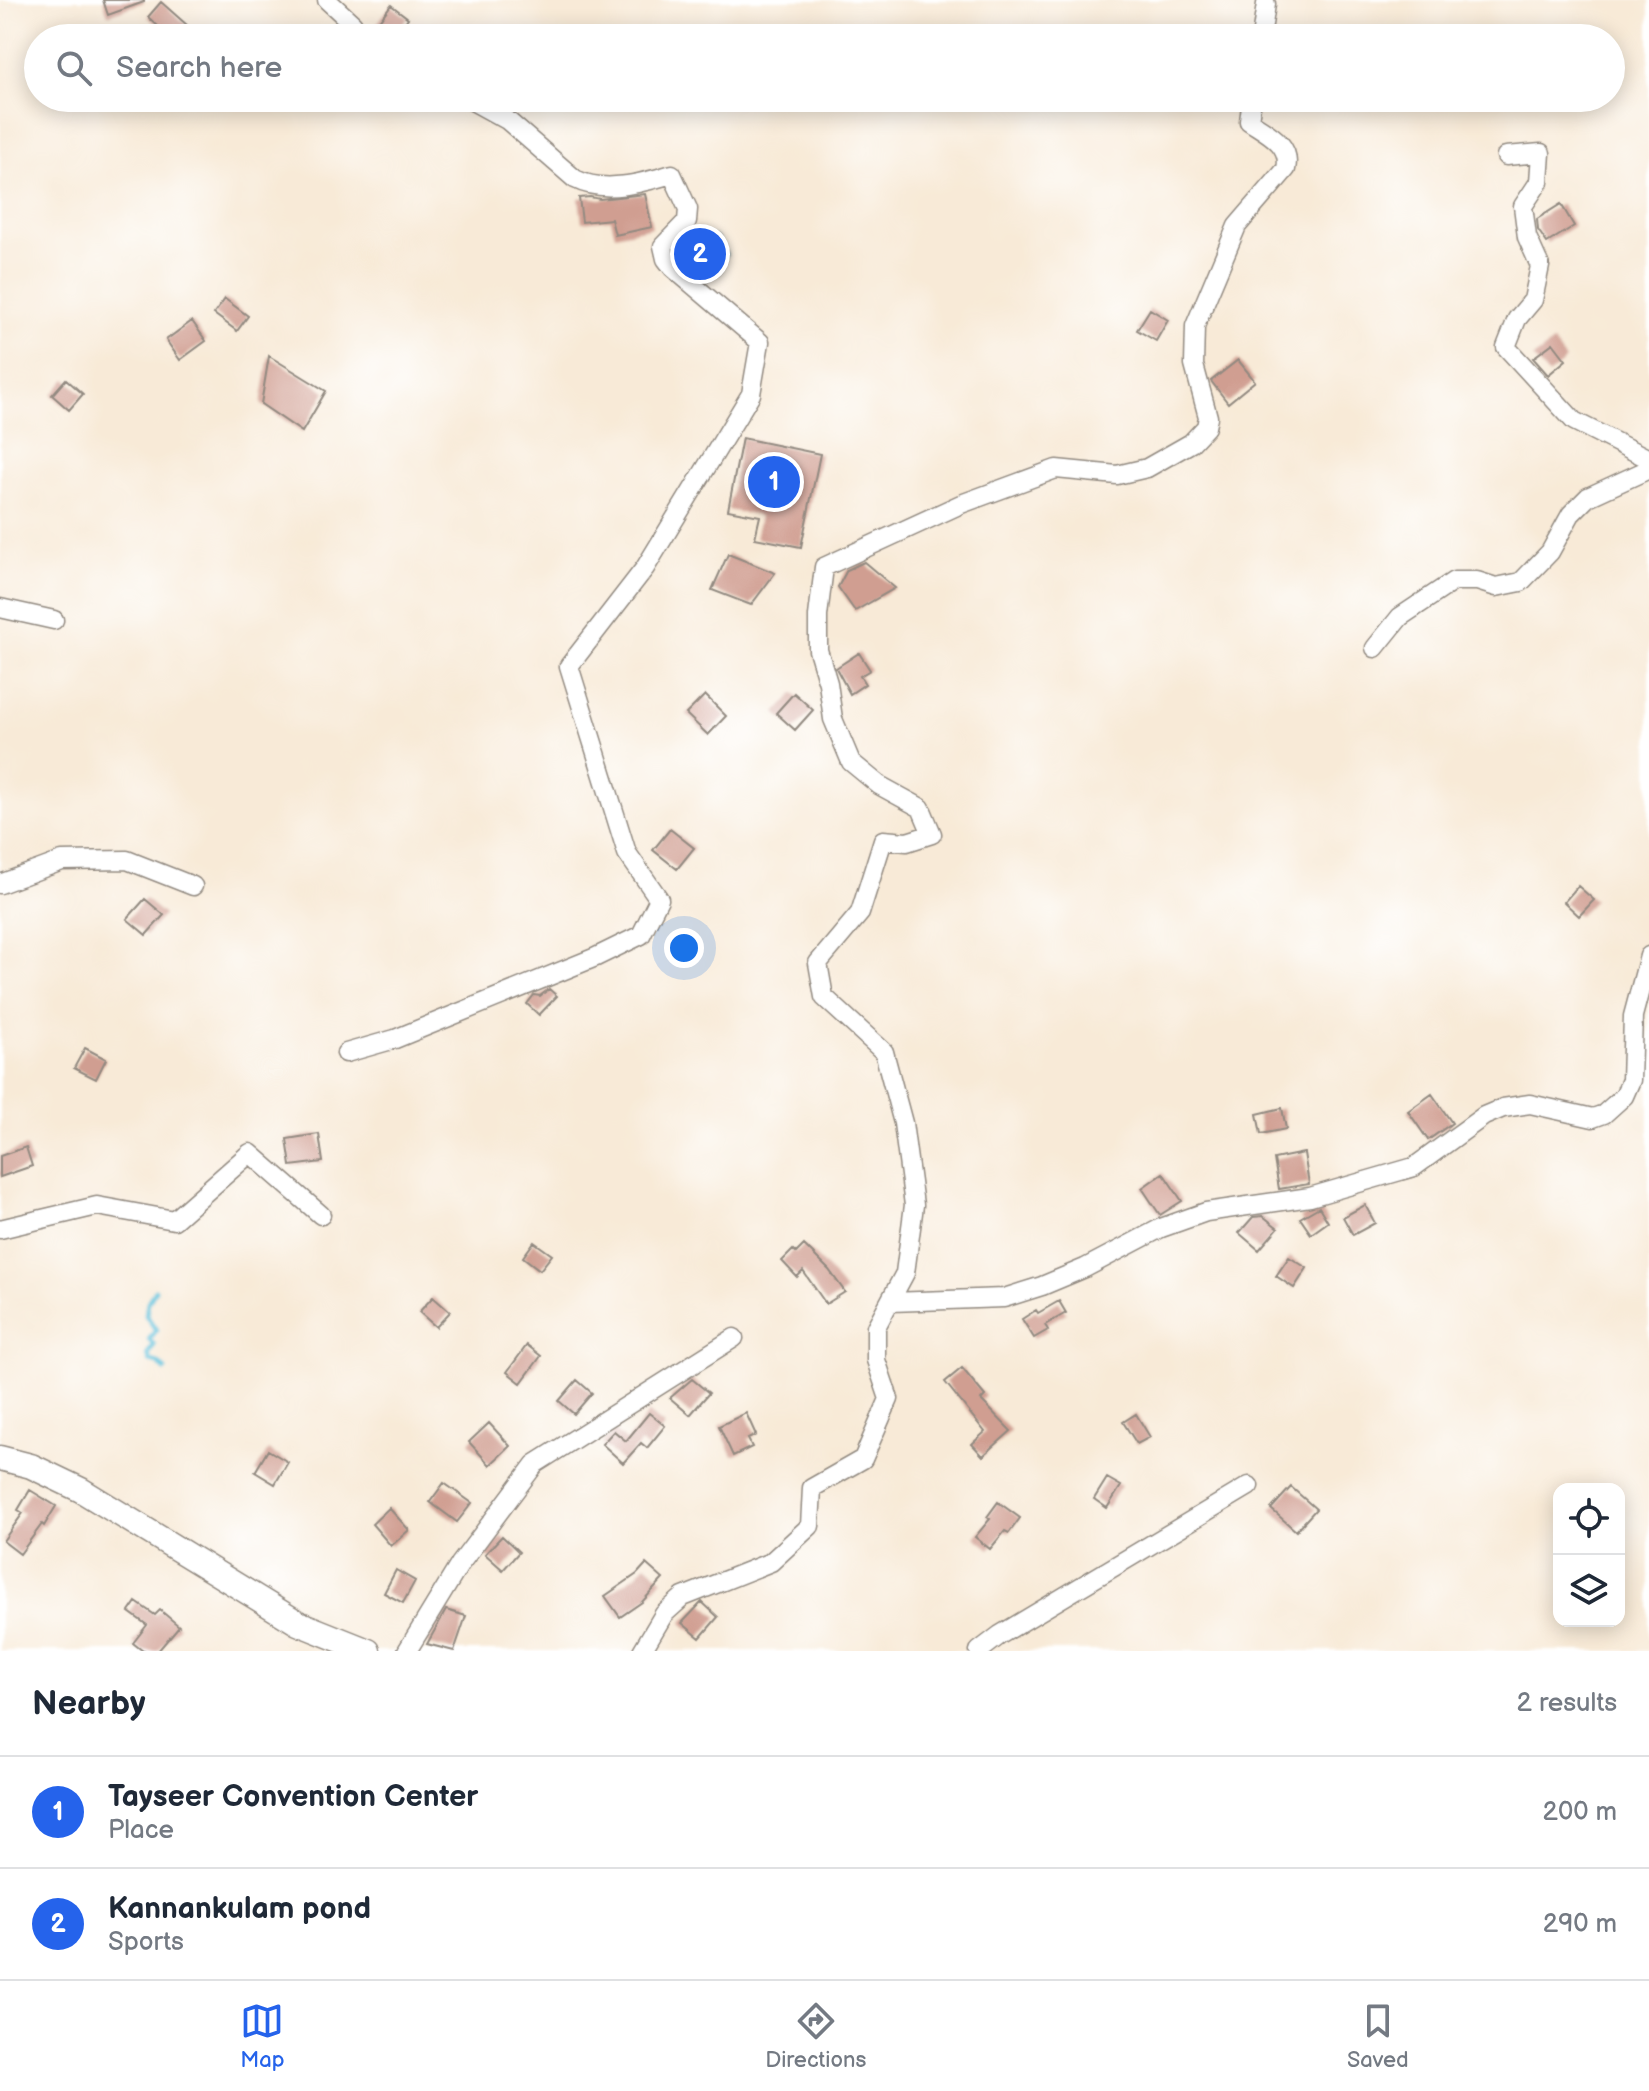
<!DOCTYPE html>
<html lang="en">
<head>
<meta charset="utf-8">
<style>
  body { margin:0; font-family:"Balsamiq Sans",sans-serif; background:#f6f6f7; color:#1f2937 }
  .controls { position:absolute; right:24px; bottom:24px; display:grid; overflow:hidden; border-radius:16px; box-shadow:0 4px 20px #0003 }
  .controls button { width:72px; height:72px; display:grid; place-items:center; padding:0; border:0; border-bottom:2px solid #e0e1e3; background:#fff; color:#1f2937; font:40px sans-serif }
  .you { position:absolute; left:684px; top:948px; width:28px; height:28px; margin:-20px; border:6px solid #fff; border-radius:50%; background:#1a73e8; box-shadow:0 0 0 12px #1a73e833 }
  .badge { display:grid; place-items:center; width:52px; height:52px; border-radius:50%; background:#2563eb; color:#fff; font-size:26px; font-weight:700 }
  .pin { position:absolute; translate:-50% -50%; border:4px solid #fff; box-shadow:0 2px 8px #0006 }
  .list { margin:0; padding:0; list-style:none }
  h2 { display:flex; justify-content:space-between; align-items:center; height:104px; margin:0; padding:0 32px; font-size:34px }
  h2 small { font-size:26px; font-weight:400; color:#747a83 }
  .list li { display:grid; grid-template-columns:52px 1fr auto; gap:24px; align-items:center; box-sizing:border-box; height:112px; padding:0 32px; border-top:2px solid #e0e1e3 }
  .list b { display:block; font-size:30px; white-space:nowrap }
  .list p { margin:0; font-size:26px; white-space:nowrap; color:#747a83 }
  .list em { font-size:26px; font-style:normal; color:#747a83 }
  .icon { flex:none; width:44px; height:44px; fill:none; stroke:currentColor; stroke-width:2; stroke-linecap:round; stroke-linejoin:round }
  .map { position:relative; flex:none; width:1649px; height:1651px; overflow:hidden }
  .search { position:absolute; background:#fff; box-shadow:0 4px 20px #0003; left:24px; right:24px; top:24px; height:88px; display:flex; align-items:center; gap:20px; box-sizing:border-box; padding:0 28px; border-radius:44px; color:#747a83; font-size:30px }
  .sheet { height:328px; background:#fff }
  nav { display:flex; justify-content:space-around; align-items:center; box-sizing:border-box; height:112px; border-top:2px solid #e0e1e3; background:#fff; font-size:22px; color:#747a83 }
  nav a { display:grid; justify-items:center; gap:4px }
  nav .on { color:#2563eb }
  .map>svg:first-child { display:block }
  .water { fill:#5abfd8; stroke:#427582; stroke-width:2 }
  .lines { fill:none; stroke-linecap:round; stroke-linejoin:round }
  .stream { stroke:#5abfd8; stroke-width:5 }
  .building { fill:#d09e91 }
  .minor-casing { stroke:#928a81; stroke-width:21 }
  .major-casing { stroke:#928a81; stroke-width:27 }
  .minor { stroke:#fff; stroke-width:18 }
  .major { stroke:#fff; stroke-width:24 }
</style>
</head>
<body>
<div class="map">
<svg width="1649" height="1651" viewBox="0 0 1649 1651">
  <rect width="100%" height="100%" fill="#fff"/>
  <filter id="ink" filterUnits="userSpaceOnUse"><feTurbulence type="fractalNoise" baseFrequency=".0125" numOctaves="2"/><feDisplacementMap in="SourceGraphic" scale="16" xChannelSelector="R" yChannelSelector="G"/><feConvolveMatrix kernelMatrix="1 2 1 2 8 2 1 2 1" color-interpolation-filters="sRGB"/></filter>
  <filter id="wash" filterUnits="userSpaceOnUse"><feTurbulence type="fractalNoise" baseFrequency=".006" numOctaves="4" result="noise"/><feDisplacementMap in="SourceGraphic" scale="32" xChannelSelector="R" yChannelSelector="G"/><feGaussianBlur stdDeviation="1.8" result="paint"/><feColorMatrix in="noise" values="0 0 0 0 0 0 0 0 0 0 0 0 0 0 0 0 0 1.4 0 .05"/><feComposite in="paint" operator="in"/></filter>
  <g filter="url(#wash)">
    <rect width="100%" height="100%" fill="#f8ead7"/>
    <path class="water" d="M 689,234 L 717,237 L 727,254 L 721,272 L 707,280 L 673,261 L 669,252 L 677,236 Z"/>
    <g class="lines">
      <path class="stream" d="M 155,1290 L 148,1302 L 146,1315 L 156,1330 L 149,1340 L 154,1345 L 148,1354 L 150,1361 L 158,1363 L 165,1370"/>
    </g>
    <g id="blocks">
      <path class="building" d="M 103,0 L 144,0 L 144,2 L 108,15 Z
        M 161,2 L 187,25 L 176,38 L 171,38 L 148,17 Z
        M 391,5 L 408,18 L 393,38 L 375,26 Z
        M 645,194 L 652,227 L 615,235 L 611,219 L 582,222 L 579,198 L 590,197 L 600,199 Z
        M 1561,204 L 1574,226 L 1547,243 L 1538,230 L 1537,219 Z
        M 225,299 L 248,316 L 237,331 L 214,314 Z
        M 1150,309 L 1168,320 L 1156,341 L 1137,330 Z
        M 192,321 L 206,341 L 180,360 L 166,340 Z
        M 1553,343 L 1566,360 L 1548,375 L 1533,358 Z
        M 269,356 L 326,391 L 302,432 L 261,404 Z
        M 1238,360 L 1255,381 L 1228,403 L 1211,381 Z
        M 66,379 L 83,394 L 69,410 L 52,395 Z
        M 742,438 L 820,454 L 801,547 L 755,538 L 760,516 L 728,510 Z
        M 728,554 L 775,573 L 751,605 L 712,590 Z
        M 864,562 L 895,588 L 855,611 L 838,587 L 847,570 Z
        M 859,653 L 870,670 L 860,676 L 865,684 L 850,694 L 836,668 Z
        M 794,693 L 813,710 L 795,730 L 776,713 Z
        M 705,695 L 726,716 L 708,735 L 686,714 Z
        M 670,829 L 694,848 L 677,869 L 653,850 Z
        M 1578,886 L 1594,900 L 1579,916 L 1564,902 Z
        M 145,899 L 164,915 L 146,935 L 127,919 Z
        M 549,989 L 557,996 L 539,1015 L 527,1004 L 534,995 L 540,996 Z
        M 85,1048 L 106,1059 L 96,1079 L 74,1068 Z
        M 1432,1094 L 1452,1123 L 1428,1140 L 1408,1111 Z
        M 1282,1108 L 1286,1129 L 1261,1134 L 1257,1114 Z
        M 319,1134 L 323,1162 L 291,1166 L 287,1139 Z
        M 26,1147 L 32,1166 L 0,1177 L 0,1156 Z
        M 1304,1153 L 1309,1184 L 1279,1189 L 1274,1159 Z
        M 1163,1173 L 1182,1201 L 1160,1215 L 1142,1188 Z
        M 1365,1205 L 1375,1223 L 1353,1235 L 1343,1217 Z
        M 1319,1207 L 1328,1222 L 1311,1234 L 1300,1218 Z
        M 1263,1216 L 1278,1228 L 1259,1250 L 1239,1233 L 1253,1217 Z
        M 534,1242 L 552,1255 L 540,1270 L 523,1257 Z
        M 804,1245 L 829,1270 L 845,1292 L 826,1304 L 803,1271 L 797,1277 L 782,1261 L 793,1250 L 796,1253 Z
        M 1289,1257 L 1307,1268 L 1294,1288 L 1276,1276 Z
        M 433,1297 L 450,1312 L 436,1327 L 419,1312 Z
        M 1059,1301 L 1066,1313 L 1045,1325 L 1048,1330 L 1034,1338 L 1022,1319 L 1036,1310 L 1038,1313 Z
        M 527,1345 L 541,1356 L 521,1383 L 507,1372 Z
        M 962,1368 L 985,1396 L 981,1400 L 1011,1431 L 983,1456 L 972,1444 L 985,1432 L 945,1382 Z
        M 692,1379 L 709,1393 L 690,1415 L 670,1398 Z
        M 577,1380 L 592,1393 L 574,1414 L 559,1401 Z
        M 649,1413 L 665,1426 L 647,1448 L 641,1443 L 623,1463 L 602,1444 L 614,1431 L 626,1441 Z
        M 746,1413 L 756,1435 L 748,1439 L 752,1447 L 733,1456 L 719,1426 Z
        M 1136,1414 L 1150,1437 L 1137,1444 L 1123,1422 Z
        M 489,1423 L 510,1446 L 490,1465 L 469,1442 Z
        M 268,1450 L 288,1462 L 275,1484 L 255,1472 Z
        M 1107,1478 L 1121,1486 L 1107,1508 L 1094,1499 Z
        M 444,1483 L 472,1503 L 457,1522 L 430,1502 Z
        M 1291,1487 L 1316,1509 L 1296,1531 L 1271,1509 Z
        M 30,1490 L 56,1506 L 44,1526 L 42,1524 L 20,1554 L 3,1541 L 23,1513 L 18,1510 Z
        M 998,1502 L 1020,1518 L 1009,1533 L 1005,1531 L 990,1549 L 975,1537 L 990,1519 L 987,1517 Z
        M 389,1508 L 409,1530 L 391,1546 L 372,1524 Z
        M 502,1536 L 519,1552 L 503,1570 L 485,1554 Z
        M 646,1564 L 663,1579 L 642,1602 L 620,1617 L 605,1596 L 637,1574 Z
        M 396,1570 L 415,1581 L 403,1603 L 384,1593 Z
        M 136,1602 L 155,1615 L 160,1610 L 179,1626 L 158,1651 L 143,1651 L 133,1643 L 147,1625 L 129,1612 Z
        M 702,1602 L 718,1617 L 700,1638 L 682,1623 Z
        M 446,1610 L 466,1616 L 454,1651 L 427,1644 Z"/>
    </g>
  </g>
  <g filter="url(#ink)">
    <use href="#blocks" fill-opacity="0" stroke="#928a81" stroke-width="2"/>
    <g class="lines">
      <defs>
        <path id="minor" d="M 327,0 L 353,24 L 357,38
          M 1261,38 L 1266,4
          M 1506,156 L 1541,153 L 1539,182 L 1523,206 L 1527,237 L 1540,266 L 1533,300 L 1517,319 L 1506,347 L 1574,421 L 1649,459
          M 0,608 L 54,620
          M 1375,648 L 1400,617 L 1454,581 L 1477,581 L 1496,587 L 1521,582 L 1550,552 L 1571,514 L 1588,497 L 1649,469
          M 0,884 L 62,861 L 127,860 L 193,886
          M 346,1053 L 395,1039 L 596,957 L 641,935 L 659,899 L 627,853 L 569,666 L 645,568 L 751,394 L 760,342 L 673,268 L 666,259 L 663,246 L 687,221 L 688,209 L 672,174 C 642,183 604,194 575,179 L 507,120 L 467,98
          M 0,1229 L 97,1206 L 174,1220 L 250,1153 L 321,1215
          M 891,1302 L 1004,1298 L 1042,1286 L 1085,1268 L 1161,1228 L 1206,1212 L 1310,1197 L 1414,1167 L 1484,1116 L 1503,1108 L 1530,1104 L 1593,1118 L 1604,1114 L 1624,1096 L 1631,1080 L 1633,1016 L 1649,956
          M 407,1651 L 460,1564 L 535,1464 L 734,1338
          M 642,1651 L 664,1614 L 683,1597 L 771,1562 L 810,1526 L 812,1488 L 863,1459 L 889,1399 L 876,1360 L 876,1327 L 905,1273 L 914,1205 L 903,1123 L 884,1052 L 824,997 L 818,963 L 860,913 L 883,840 L 907,842 L 932,834 L 921,808 L 879,785 L 851,762 L 833,719 L 828,683 L 818,650 L 818,616 L 824,567 L 961,504 L 1056,469 L 1117,475 L 1147,468 L 1191,443 L 1206,427 L 1208,417 L 1194,365 L 1195,326 L 1237,226 L 1286,169 C 1292,144 1267,133 1249,121 L 1252,98
          M 979,1651 L 1000,1635 L 1249,1486"/>
        <path id="major" d="M 0,1458 L 31,1466 L 81,1490 L 298,1623 L 368,1651"/>
      </defs>
      <use href="#minor" class="minor-casing"/>
      <use href="#major" class="major-casing"/>
      <use href="#minor" class="minor"/>
      <use href="#major" class="major"/>
    </g>
  </g>
</svg>
<div class="controls">
<button><svg class="icon" aria-label="locate" viewBox="0 0 24 24"><circle cx="12" cy="12" r="6"/><path d="M12 2v4M12 18v4M2 12h4M18 12h4"/></svg></button>
<button><svg class="icon" aria-label="layers" viewBox="0 0 24 24"><path d="M12 4l9 5-9 5-9-5zM3 14l9 5 9-5"/></svg></button>
</div>
<div class="you"></div>
<div class="pin badge" style="left:774px;top:482px">1</div>
<div class="pin badge" style="left:700px;top:254px">2</div>
<div class="search"><svg class="icon" aria-label="search" viewBox="0 0 24 24"><circle cx="10" cy="10" r="6"/><path d="M15 15l6 6"/></svg>Search here</div>
</div>
<section class="sheet">
<h2>Nearby<small>2 results</small></h2>
<ul class="list">
<li><span class="badge">1</span><div><b>Tayseer Convention Center</b><p>Place</p></div><em>200 m</em></li>
<li><span class="badge">2</span><div><b>Kannankulam pond</b><p>Sports</p></div><em>290 m</em></li>
</ul>
</section>
<nav>
<a class="on"><svg class="icon" aria-label="map" viewBox="0 0 24 24"><path d="M3 6l6-2 6 2 6-2v14l-6 2-6-2-6 2zM9 4v14M15 6v14"/></svg>Map</a>
<a><svg class="icon" aria-label="directions" viewBox="0 0 24 24"><path d="M12 3l9 9-9 9-9-9zM9 14v-3h6M13 9l2 2-2 2"/></svg>Directions</a>
<a><svg class="icon" aria-label="saved" viewBox="0 0 24 24"><path d="M7 4h10v16l-5-4-5 4z"/></svg>Saved</a>
</nav>
</body>
</html>
